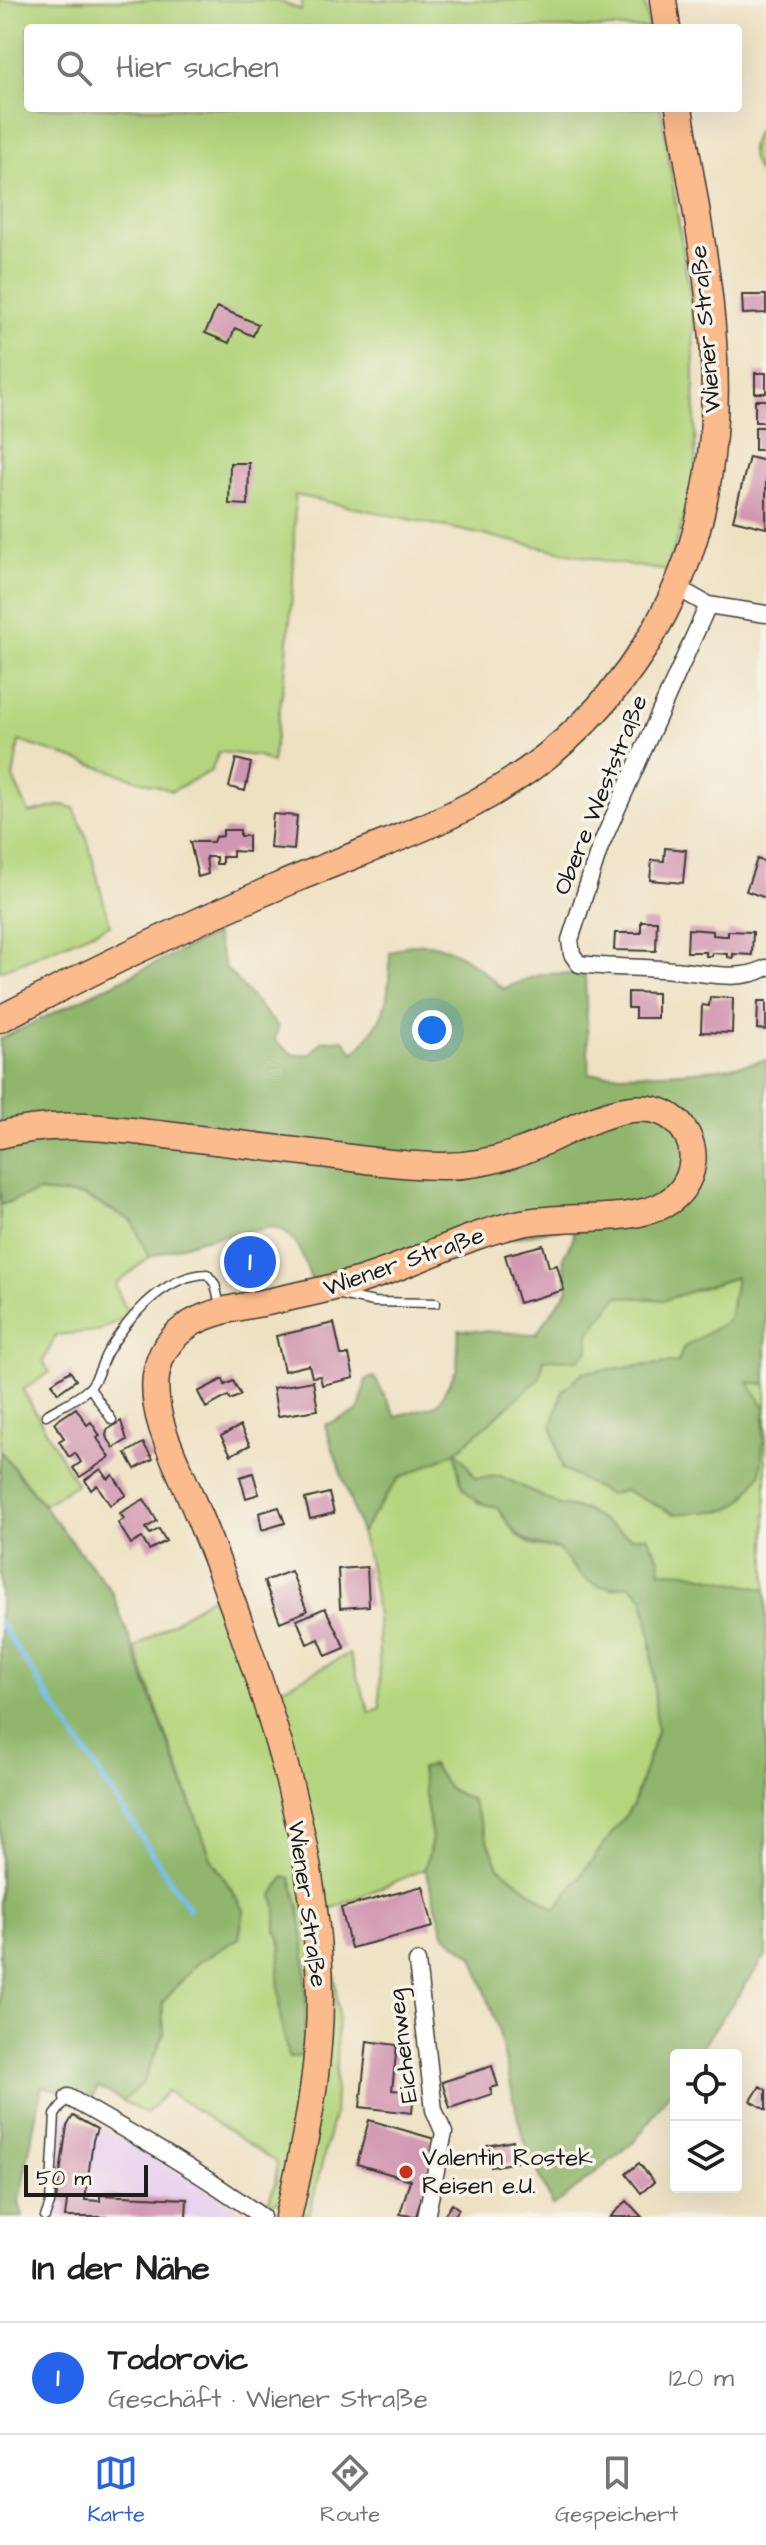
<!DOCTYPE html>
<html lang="de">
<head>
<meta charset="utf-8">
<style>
  body { margin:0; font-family:"Architects Daughter",sans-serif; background:#f6f6f6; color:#202124 }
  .controls { position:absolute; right:24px; bottom:24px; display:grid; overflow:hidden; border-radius:8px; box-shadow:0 8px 32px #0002 }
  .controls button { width:72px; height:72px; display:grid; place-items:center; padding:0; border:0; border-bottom:2px solid #e0e0e0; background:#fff; color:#202124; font:40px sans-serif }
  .scale { position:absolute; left:24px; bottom:20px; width:124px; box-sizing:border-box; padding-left:8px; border:4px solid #1c1c1c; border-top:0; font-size:22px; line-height:28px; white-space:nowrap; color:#1c1c1c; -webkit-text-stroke:6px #f7f3e8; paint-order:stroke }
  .you { position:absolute; left:432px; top:1030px; width:28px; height:28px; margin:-20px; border:6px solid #fff; border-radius:50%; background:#1a73e8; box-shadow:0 0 0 12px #1a73e833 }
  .badge { display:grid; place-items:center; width:52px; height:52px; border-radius:50%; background:#2563eb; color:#fff; font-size:26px; font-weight:700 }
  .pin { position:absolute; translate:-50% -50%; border:4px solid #fff; box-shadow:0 2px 8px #0006 }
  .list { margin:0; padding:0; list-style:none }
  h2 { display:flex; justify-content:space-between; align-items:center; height:104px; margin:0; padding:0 32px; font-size:34px }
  h2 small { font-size:26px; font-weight:400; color:#757577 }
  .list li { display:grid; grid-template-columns:52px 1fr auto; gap:24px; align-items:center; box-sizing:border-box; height:112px; padding:0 32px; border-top:2px solid #e0e0e0 }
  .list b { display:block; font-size:30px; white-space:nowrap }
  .list p { margin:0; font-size:26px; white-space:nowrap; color:#757577 }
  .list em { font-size:26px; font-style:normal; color:#757577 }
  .icon { flex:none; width:44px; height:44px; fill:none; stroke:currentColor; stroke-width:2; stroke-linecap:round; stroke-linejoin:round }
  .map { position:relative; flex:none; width:766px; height:2217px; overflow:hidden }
  .search { position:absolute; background:#fff; box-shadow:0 8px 32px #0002; left:24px; right:24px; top:24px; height:88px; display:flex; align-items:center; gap:20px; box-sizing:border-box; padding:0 28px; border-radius:8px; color:#757577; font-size:30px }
  .sheet { height:216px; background:#fff }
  nav { display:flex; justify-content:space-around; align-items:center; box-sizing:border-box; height:112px; border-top:2px solid #e0e0e0; background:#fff; font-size:22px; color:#757577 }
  nav a { display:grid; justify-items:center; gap:4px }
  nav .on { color:#2563eb }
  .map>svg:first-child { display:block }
  .built { fill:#e7d2ef }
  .green { fill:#b4d57d; stroke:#68784c; stroke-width:2; fill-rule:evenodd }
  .forest { fill:#8fb66c; stroke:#566944; stroke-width:2 }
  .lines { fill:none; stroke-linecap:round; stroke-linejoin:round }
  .stream { stroke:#76c0ef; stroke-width:5 }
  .building { fill:#d196b1 }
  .service-casing { stroke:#3c3a35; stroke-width:11 }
  .minor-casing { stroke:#3c3a35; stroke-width:19 }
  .primary-casing { stroke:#3c3a35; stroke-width:29 }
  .service { stroke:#fff; stroke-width:8 }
  .minor { stroke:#fff; stroke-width:16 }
  .primary { stroke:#fbbb8c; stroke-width:26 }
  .poi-dot { fill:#c8321e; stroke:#f7f3e8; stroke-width:3 }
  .labels { text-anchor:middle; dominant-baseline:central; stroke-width:7; stroke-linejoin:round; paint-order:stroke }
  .street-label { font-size:24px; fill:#1c1c1c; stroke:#f7f3e8 }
  .poi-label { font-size:24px; fill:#1c1c1c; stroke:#f7f3e8; text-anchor:start }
</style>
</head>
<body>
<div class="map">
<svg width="766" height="2217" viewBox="0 0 766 2217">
  <rect width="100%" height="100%" fill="#f7f3e8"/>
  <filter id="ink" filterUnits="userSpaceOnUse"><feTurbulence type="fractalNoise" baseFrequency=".0125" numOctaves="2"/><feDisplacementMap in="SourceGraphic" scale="16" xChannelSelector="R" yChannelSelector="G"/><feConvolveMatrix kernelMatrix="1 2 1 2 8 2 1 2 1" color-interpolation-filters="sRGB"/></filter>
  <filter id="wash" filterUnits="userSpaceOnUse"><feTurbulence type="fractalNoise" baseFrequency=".006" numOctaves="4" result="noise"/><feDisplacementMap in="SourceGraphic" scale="32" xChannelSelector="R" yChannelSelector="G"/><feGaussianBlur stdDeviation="1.8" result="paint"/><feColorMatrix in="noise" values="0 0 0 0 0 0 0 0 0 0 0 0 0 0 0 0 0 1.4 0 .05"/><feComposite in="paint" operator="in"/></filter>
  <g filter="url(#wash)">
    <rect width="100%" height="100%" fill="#eee1c2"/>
    <path class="built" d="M 65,2111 L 97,2129 L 100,2127 L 232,2204 L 244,2217 L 50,2217 L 59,2120 Z"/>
    <path class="green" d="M 0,0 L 276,0 L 301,10 L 302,0 L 644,0 L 649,28 L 28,28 L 28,108 L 661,108 L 693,316 L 696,480 L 667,571 L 616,563 L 295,495 L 293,584 L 286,666 L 272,763 L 258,756 L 219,752 L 211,771 L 172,791 L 19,741 L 13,778 L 29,813 L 63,805 L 74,808 L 87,838 L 110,925 L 0,971 Z
      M 766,122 L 766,180 C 746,162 746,140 766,122 Z
      M 38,1192 L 84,1196 L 133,1221 L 149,1257 L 115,1285 L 129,1315 L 98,1331 L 56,1335 L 43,1362 L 50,1372 L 23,1390 L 76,1484 L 44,1505 L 0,1451 L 0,1205 Z
      M 737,1277 L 729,1320 L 683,1348 L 678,1362 L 584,1372 L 625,1490 L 674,1514 L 747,1382 L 766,1384 L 766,1590 L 686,1572 L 661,1571 L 630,1537 L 585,1510 L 559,1505 L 501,1476 L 476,1478 L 458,1453 L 477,1503 L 497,1507 L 517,1536 L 534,1546 L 558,1549 L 612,1589 L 630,1585 L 643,1597 L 651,1638 L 657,1731 L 633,1805 L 555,1910 L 499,1867 L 471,1800 L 449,1789 L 432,1765 L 421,1769 L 432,1839 L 425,1869 L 328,1910 L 338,2011 L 334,2115 L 309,2215 L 278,2201 L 265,2206 L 256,2204 L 269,2200 L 275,2184 L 277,2163 L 167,2091 L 146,2114 L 123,2101 L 143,2083 L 164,2034 L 162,2003 L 197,1963 L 239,1938 L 244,1910 L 211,1858 L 135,1648 L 215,1594 L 220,1594 L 277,1691 L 349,1654 L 370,1713 L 380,1708 C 379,1646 380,1593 361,1533 L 398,1479 L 457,1451 L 544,1359 L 589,1350 L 589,1333 L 618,1296 L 664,1300 ZM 300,1905 L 306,1995 L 304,2056 L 289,2057 L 280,2015 L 278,1970 L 282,1947 L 276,1930 L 276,1908 Z"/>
    <path class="forest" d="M 215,934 L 225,967 L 278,1027 L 275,1041 L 294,1055 L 310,1054 L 323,1041 L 343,1039 L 354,1053 C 388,1018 389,1000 390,953 C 433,927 471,960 503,989 C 538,973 548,970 585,977 L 589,1074 C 648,1074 709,1074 766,1060 L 766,1384 L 748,1382 L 765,1407 L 761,1473 L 744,1499 L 728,1510 L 674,1514 L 625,1490 L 609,1495 L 562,1469 L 552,1425 L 563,1390 L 584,1372 L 678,1362 L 683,1348 L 729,1320 L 736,1277 L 664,1300 L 618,1296 L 589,1333 L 589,1350 L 578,1360 L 544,1359 L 539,1379 L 457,1451 L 476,1478 L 501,1476 L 559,1505 L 584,1510 L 630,1537 L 647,1536 L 659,1558 L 661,1571 L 686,1572 L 766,1590 L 766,1956 L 696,2055 L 676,2055 L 676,2083 L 635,2141 L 553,2207 L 522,2135 L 498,2028 L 473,1956 L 445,1936 L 425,1869 L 432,1839 L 421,1769 L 432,1765 L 449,1789 L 471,1800 L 499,1867 L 555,1910 L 633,1805 L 657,1732 L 651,1638 L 643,1597 L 630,1585 C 589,1593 582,1578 558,1549 C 521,1544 516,1536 497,1507 C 463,1500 458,1485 456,1452 L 398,1479 L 361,1533 L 325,1425 L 359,1411 L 366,1379 L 374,1377 L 396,1416 L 437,1405 L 457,1369 L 459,1330 L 536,1334 L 568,1289 L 563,1257 L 574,1237 L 572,1226 L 312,1281 C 303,1260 298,1233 273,1227 L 200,1240 L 149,1257 L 132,1221 L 84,1196 L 38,1192 L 0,1205 L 0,1039 Z
      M 0,1451 L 112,1592 L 211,1858 L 244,1910 L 239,1938 L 197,1963 L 162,2003 L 164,2034 L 143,2083 L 123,2101 L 98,2087 L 91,2100 L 42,2086 L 19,2202 L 23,2217 L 0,2217 Z
      M 284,1877 L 291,1879 C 310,1935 306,1998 304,2056 L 288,2057 L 280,2015 L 278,1970 L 282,1947 L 276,1930 L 276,1908 L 273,1895 Z"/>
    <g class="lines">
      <path class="stream" d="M 0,1623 L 189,1909"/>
    </g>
    <g id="blocks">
      <path class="building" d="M 742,295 L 766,295 L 766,313 L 743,314 Z
        M 217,307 L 258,324 L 253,336 L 235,328 L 229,343 L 205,333 Z
        M 755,373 L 766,373 L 766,393 L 755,393 Z
        M 755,400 L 766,400 L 766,422 L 755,422 Z
        M 755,427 L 766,427 L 766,450 L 755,450 Z
        M 749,457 L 766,461 L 766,528 L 733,520 Z
        M 230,463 L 249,463 L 248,505 L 229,504 Z
        M 236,759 L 251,763 L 245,791 L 229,787 Z
        M 273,814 L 297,816 L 294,850 L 270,848 Z
        M 223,830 L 240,830 L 240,836 L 248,836 L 248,852 L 233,851 L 233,857 L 222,857 L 222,864 L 216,864 L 216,857 L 206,857 L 208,874 L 198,877 L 190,842 L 213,842 L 215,837 L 223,836 Z
        M 665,848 L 686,850 L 683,883 L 650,880 L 652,860 L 664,861 Z
        M 757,859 L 766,862 L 766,898 L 746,891 Z
        M 641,921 L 657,921 L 656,951 L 614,950 L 615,933 L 641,933 Z
        M 688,929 L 713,931 L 713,935 L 723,936 L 728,936 L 728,931 L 753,932 L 752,955 L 733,954 L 733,958 L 727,957 L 727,954 L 712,953 L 712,956 L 706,956 L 706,952 L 687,952 Z
        M 628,992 L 657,993 L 657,1018 L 635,1018 L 635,1008 L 628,1008 Z
        M 710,997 L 733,998 L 732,1033 L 701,1032 L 702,1005 L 709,1006 Z
        M 758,1001 L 766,1001 L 766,1030 L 757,1029 Z
        M 543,1245 L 549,1267 L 557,1265 L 564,1290 L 519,1303 L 505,1255 Z
        M 258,1256 L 260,1262 L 249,1265 L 247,1259 Z
        M 334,1323 L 341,1355 L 349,1355 L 354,1378 L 322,1385 L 320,1376 L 312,1377 L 309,1365 L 284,1371 L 276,1336 Z
        M 70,1371 L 76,1380 L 58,1393 L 52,1383 Z
        M 223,1379 L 225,1385 L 233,1381 L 241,1395 L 230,1400 L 228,1396 L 206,1408 L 198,1392 Z
        M 313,1381 L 318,1410 L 278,1416 L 273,1388 Z
        M 76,1408 L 87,1425 L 91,1422 L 100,1436 L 97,1438 L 110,1457 L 80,1477 L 73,1468 L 81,1462 L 75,1453 L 69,1457 L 59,1441 L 64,1438 L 54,1423 Z
        M 121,1421 L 127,1440 L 114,1448 L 106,1436 L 107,1430 Z
        M 240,1426 L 250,1445 L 231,1455 L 221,1436 Z
        M 143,1443 L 153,1459 L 135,1469 L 126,1453 Z
        M 101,1469 L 108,1479 L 113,1475 L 126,1495 L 110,1505 L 97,1485 L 91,1490 L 85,1480 Z
        M 253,1473 L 259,1494 L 246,1498 L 240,1477 Z
        M 329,1493 L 334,1513 L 310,1519 L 305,1499 Z
        M 144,1499 L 157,1521 L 146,1528 L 150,1534 L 159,1529 L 166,1541 L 149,1550 L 142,1538 L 131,1544 L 118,1523 L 124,1519 L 120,1513 Z
        M 279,1507 L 285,1523 L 262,1530 L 259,1513 Z
        M 367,1567 L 369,1606 L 340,1608 L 338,1569 Z
        M 291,1571 L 307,1611 L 280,1622 L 264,1581 Z
        M 325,1608 L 345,1648 L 326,1656 L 319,1639 L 307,1644 L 297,1620 Z
        M 423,1886 L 433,1927 L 351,1948 L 341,1908 Z
        M 367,2041 L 397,2045 L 392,2090 L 414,2092 L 412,2113 L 360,2107 Z
        M 492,2066 L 498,2086 L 490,2088 L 492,2094 L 450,2108 L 442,2082 Z
        M 760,2086 L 766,2090 L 766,2110 L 751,2101 Z
        M 73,2116 L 97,2129 L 93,2140 L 85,2200 L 100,2201 L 100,2195 L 187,2199 L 186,2217 L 65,2217 L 67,2201 L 56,2200 L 67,2126 Z
        M 369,2120 L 438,2140 L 416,2217 L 400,2214 L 410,2180 L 357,2164 Z
        M 513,2141 L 517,2162 L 491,2167 L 487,2146 Z
        M 639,2163 L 654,2182 L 641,2193 L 626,2174 Z
        M 627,2201 L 642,2217 L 610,2217 Z
        M 452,2204 L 459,2209 L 454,2217 L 443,2217 Z"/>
    </g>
  </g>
  <g filter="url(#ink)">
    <use href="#blocks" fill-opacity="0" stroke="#3c3a35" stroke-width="2"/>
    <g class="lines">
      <defs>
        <path id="service" d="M 341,1295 L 374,1302 L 436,1303
          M 90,1388 L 112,1420
          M 46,1415 C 59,1407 76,1400 88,1389 C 98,1381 101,1362 108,1351 C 130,1316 164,1276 207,1274 L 215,1284 L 220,1306
          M 45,2217 L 50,2203 L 55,2115 L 68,2097"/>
        <path id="minor" d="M 678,588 L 708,605 L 766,614
          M 708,605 L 600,847 L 570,940 L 572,954 L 579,964 C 611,968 642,967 673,970 C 703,972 738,983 766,968
          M 417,1962 L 434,2110 L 444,2133 L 426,2217
          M 68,2097 C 135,2135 200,2172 262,2217"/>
        <path id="primary" d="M 663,0 L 667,28
          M 0,1019 C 91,971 185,926 279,886 C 343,858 412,836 473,804 C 616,728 701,595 713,435 C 722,328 696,213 679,108
          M 0,1135 C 55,1120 110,1128 166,1135 C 217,1141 269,1148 321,1154 C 361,1159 402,1166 443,1166 C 469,1166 495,1161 519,1152 C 560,1139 635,1085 675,1120 C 703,1144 696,1186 665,1204 C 629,1224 564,1214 522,1223 C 464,1235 411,1266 354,1282 C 325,1290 296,1296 267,1302 C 242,1307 215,1310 192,1323 C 172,1335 159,1353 156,1376 C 151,1416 174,1457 189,1493 C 202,1524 215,1554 226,1586 C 274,1716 319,1857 320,1997 C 320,2072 305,2144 288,2217"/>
      </defs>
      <use href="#service" class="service-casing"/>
      <use href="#minor" class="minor-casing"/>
      <use href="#primary" class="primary-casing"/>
      <use href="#service" class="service"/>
      <use href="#minor" class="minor"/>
      <use href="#primary" class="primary"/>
    </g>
  </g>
  <circle class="poi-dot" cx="406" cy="2172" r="8"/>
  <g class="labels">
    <g class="street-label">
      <text transform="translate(706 329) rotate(-95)">Wiener Straße</text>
      <text transform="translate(601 795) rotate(-68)">Obere Weststraße</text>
      <text transform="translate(404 1262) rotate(-19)">Wiener Straße</text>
      <text transform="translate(307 1904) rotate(82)">Wiener Straße</text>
      <text transform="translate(403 2046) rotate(-97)">Eichenweg</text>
    </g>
    <g class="poi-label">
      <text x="422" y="2158">Valentin Rostek<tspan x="422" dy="28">Reisen e.U.</tspan></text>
    </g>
  </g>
</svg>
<div class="controls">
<button><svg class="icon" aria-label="locate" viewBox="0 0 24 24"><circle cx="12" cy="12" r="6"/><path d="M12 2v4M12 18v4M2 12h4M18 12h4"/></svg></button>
<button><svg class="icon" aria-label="layers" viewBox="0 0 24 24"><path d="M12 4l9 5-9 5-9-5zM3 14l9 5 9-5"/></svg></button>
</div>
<div class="scale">50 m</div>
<div class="you"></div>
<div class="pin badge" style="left:250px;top:1262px">1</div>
<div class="search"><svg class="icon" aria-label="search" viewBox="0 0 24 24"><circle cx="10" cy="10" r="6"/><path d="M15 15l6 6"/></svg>Hier suchen</div>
</div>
<section class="sheet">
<h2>In der Nähe<small></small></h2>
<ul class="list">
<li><span class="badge">1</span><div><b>Todorovic</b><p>Geschäft · Wiener Straße</p></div><em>120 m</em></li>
</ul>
</section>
<nav>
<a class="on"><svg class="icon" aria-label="map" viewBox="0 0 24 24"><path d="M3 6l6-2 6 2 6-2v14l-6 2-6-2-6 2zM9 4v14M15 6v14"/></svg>Karte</a>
<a><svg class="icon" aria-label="directions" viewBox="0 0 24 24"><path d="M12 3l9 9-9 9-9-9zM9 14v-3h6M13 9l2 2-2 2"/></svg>Route</a>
<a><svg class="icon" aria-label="saved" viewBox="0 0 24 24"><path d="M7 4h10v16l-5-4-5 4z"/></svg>Gespeichert</a>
</nav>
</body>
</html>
